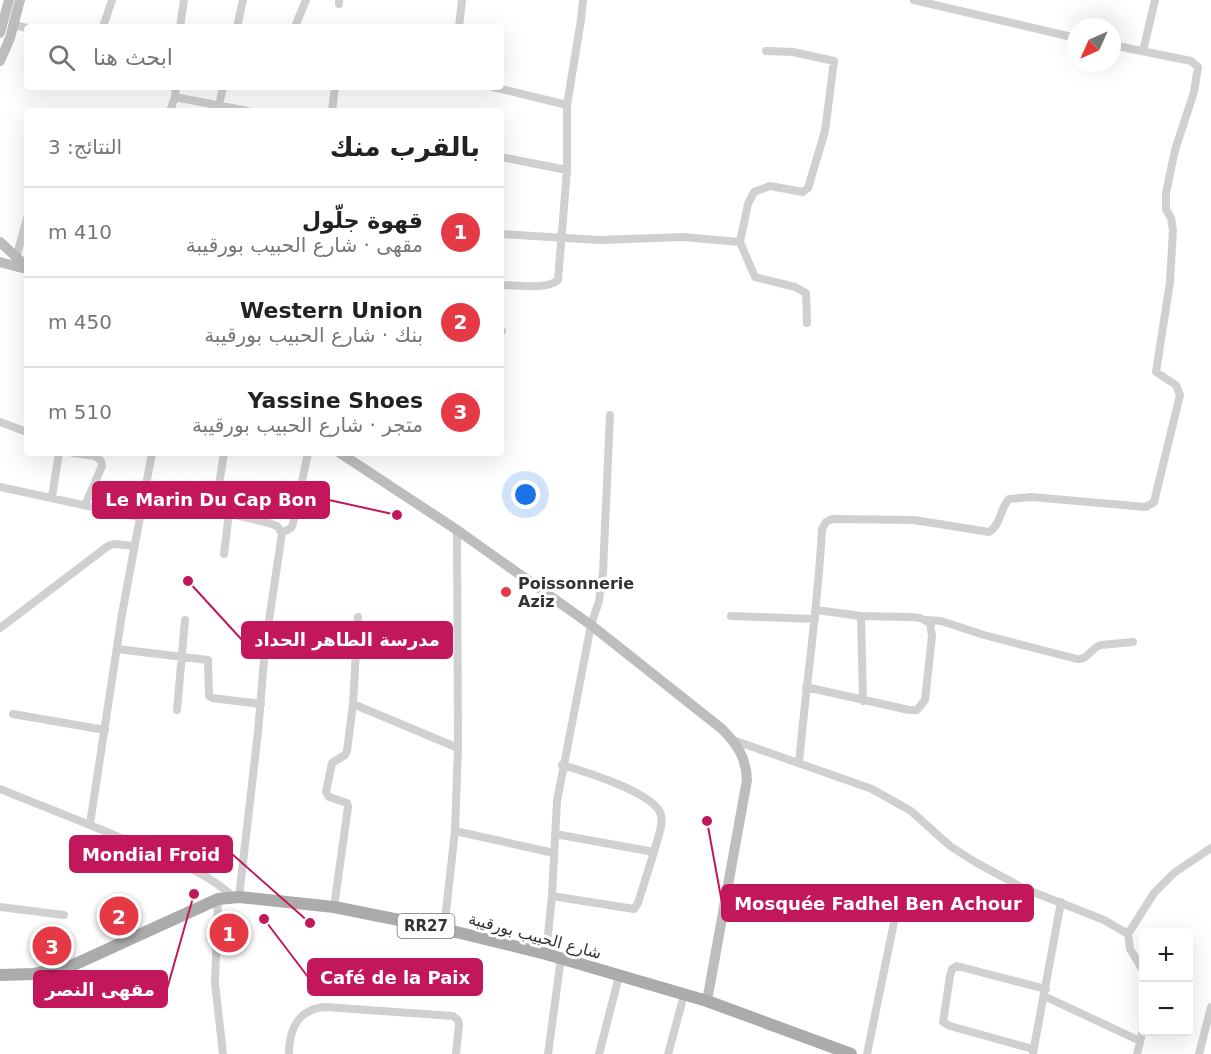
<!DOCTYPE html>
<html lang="ar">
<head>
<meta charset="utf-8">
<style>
  body { margin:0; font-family:"DejaVu Sans","Noto Sans Arabic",sans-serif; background:#f6f6f6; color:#222; direction:rtl }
  .controls { position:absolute; right:18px; bottom:18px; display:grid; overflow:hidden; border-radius:6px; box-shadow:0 6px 24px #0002 }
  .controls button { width:54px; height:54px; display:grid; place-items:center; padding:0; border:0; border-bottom:2px solid #e0e0e0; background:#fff; color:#222; font:30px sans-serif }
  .compass { position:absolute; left:1067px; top:18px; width:54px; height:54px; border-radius:50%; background:#fff; box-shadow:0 6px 24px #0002; rotate:225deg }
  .you { position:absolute; left:526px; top:495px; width:21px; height:21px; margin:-15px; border:4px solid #fff; border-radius:50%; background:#1a73e8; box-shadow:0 0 0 9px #1a73e833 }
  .badge { display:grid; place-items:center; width:39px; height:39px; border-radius:50%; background:#e63946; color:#fff; font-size:20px; font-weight:700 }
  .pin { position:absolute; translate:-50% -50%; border:3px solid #fff; box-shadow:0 2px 6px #0006 }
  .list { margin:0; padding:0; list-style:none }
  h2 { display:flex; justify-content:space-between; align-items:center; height:78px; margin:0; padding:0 24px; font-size:26px }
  h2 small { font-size:20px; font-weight:400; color:#767676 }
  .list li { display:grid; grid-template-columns:39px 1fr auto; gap:18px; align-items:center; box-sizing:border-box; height:90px; padding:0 24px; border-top:2px solid #e0e0e0 }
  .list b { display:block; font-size:22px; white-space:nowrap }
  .list p { margin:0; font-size:20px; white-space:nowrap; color:#767676 }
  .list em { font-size:20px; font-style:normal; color:#767676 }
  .icon { flex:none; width:33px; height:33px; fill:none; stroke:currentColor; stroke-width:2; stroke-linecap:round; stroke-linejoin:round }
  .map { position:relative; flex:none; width:1211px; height:1054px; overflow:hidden; direction:ltr }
  .search { position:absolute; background:#fff; box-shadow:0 6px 24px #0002; left:24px; top:24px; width:480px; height:66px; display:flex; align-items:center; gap:15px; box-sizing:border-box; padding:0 21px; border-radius:6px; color:#767676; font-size:22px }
  .panel { position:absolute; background:#fff; box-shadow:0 6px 24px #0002; left:24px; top:108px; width:480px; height:348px; border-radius:6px; direction:rtl }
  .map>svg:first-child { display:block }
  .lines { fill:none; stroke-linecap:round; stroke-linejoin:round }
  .street { stroke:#d0d0d0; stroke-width:8 }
  .secondary { stroke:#bdbdbd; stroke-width:10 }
  .primary { stroke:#ababab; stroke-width:12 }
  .poi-dot { fill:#e63946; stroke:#fff; stroke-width:2 }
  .labels { text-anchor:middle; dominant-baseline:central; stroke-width:6; stroke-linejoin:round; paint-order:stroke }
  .shield { fill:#fff; stroke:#707070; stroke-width:1.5 }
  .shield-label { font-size:15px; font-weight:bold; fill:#333 }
  .poi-label { font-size:16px; font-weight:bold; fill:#333; stroke:#fff; text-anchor:start }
  .street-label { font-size:16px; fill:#333; stroke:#fff }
  .leader { fill:none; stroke:#c2185b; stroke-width:2 }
  .callout-dot { fill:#c2185b; stroke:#fff; stroke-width:2 }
  .callout { fill:#c2185b; stroke:#c2185b; stroke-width:2 }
  .callout-label { font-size:18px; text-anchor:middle; font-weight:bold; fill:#fff }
</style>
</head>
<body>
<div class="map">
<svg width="1211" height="1054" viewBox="0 0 1211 1054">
  <rect width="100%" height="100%" fill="#fff"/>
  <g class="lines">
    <path class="street" d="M 914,0 L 1076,38
      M 339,4 L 339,0
      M 296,24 L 306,0
      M 14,25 L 27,28
      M 103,27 L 112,0
      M 180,27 L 184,0
      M 237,27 L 243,0
      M 459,27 L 462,0
      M 766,51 L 793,52 L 834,61 L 825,131 L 808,188 L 803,192 L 770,186 L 754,192 L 748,204 L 740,242 L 755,277 L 795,287 L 806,293 L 807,323
      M 1143,51 L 1155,0
      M 493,87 L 567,105
      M 175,97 L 247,111
      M 218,110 L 223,87
      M 170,111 L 175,97 L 176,87
      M 332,111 L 335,87
      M 501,157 L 567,170 L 567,105 L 581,20 L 583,0
      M 501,234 L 600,240 L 683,237 L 740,242
      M 16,258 L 27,218
      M 501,285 C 515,285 548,290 558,280 L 567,170
      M 501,331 L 502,331
      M 0,422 L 27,432
      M 73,453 L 95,456 L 101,461 L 102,466 L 85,505
      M 0,487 L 139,517
      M 52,497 L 59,453
      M 143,497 L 215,510 L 269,523 L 277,526 L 282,533 L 265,647 L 258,732 L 239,897
      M 215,510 L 224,453
      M 282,533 L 291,528 L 293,524 L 308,453
      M 224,554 L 229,513
      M 731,616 L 815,619
      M 861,616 L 863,701
      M 926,620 L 941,621 L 984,635 L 1077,659 C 1089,660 1090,648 1101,645 L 1133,642
      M 0,628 L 108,546 L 114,544 L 134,546
      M 117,649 L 208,660 L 209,696 L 212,698 L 261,704
      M 806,687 L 909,710 L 917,710 L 925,700 L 932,636 L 930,623 L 920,618 L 912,617 L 861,616 L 816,610
      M 353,704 L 458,748
      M 177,710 L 185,620
      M 13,714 L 105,730
      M 733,740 L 872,789 L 911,811 L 950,846 L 975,862 L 1023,888 L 1104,920 L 1128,934 L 1154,893 L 1174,873 L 1211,848
      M 799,763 C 806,685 818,607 822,529 L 826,522 L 832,519 L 914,520 L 989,532 C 1001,525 1000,508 1009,499 L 1031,497 L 1146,507 L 1154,502 L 1180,395 L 1176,385 L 1156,372 L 1170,282 L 1173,230 L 1171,218 L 1166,209 L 1166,193 L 1175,150 L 1194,92 L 1198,67 L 1191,61 L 1112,45
      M 562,765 C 583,771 656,793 661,815 C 664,825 656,842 654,852
      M 0,789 C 51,810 103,829 153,852 C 182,864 210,875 233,897
      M 90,824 L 122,614 L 152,453
      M 455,831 L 554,853
      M 552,896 L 634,909 L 638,903 L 654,852 L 555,834
      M 218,899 L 215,983 L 223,1054
      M 0,907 L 64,915
      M 334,907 L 348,807 L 347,803 L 329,797 L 326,792 L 332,763 L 345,755 L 347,751 L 353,704 L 358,617
      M 444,929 L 455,831 L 458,748 L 457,530
      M 1128,934 L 1130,949 L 1144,972
      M 546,954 L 552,896 L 557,801 L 591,625 L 599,601 L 603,572 L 610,415
      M 1044,996 L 1140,1041
      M 1033,1049 L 950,1026 L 943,1022 L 950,976 L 952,969 L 957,966 L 1046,989
      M 1033,1053 L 1061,902
      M 289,1054 C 289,1030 298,1009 325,1007 L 453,1016 L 458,1020 L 459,1024 L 456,1054
      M 548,1054 L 561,958
      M 599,1054 L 619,976
      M 668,1054 L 684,995
      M 867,1054 L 899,898
      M 1137,1054 L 1144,1026
      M 1199,1054 L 1211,1007"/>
    <path class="secondary" d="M 0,33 L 9,0
      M 0,61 L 10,38 L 20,0
      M 0,242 L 27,267
      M 0,262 L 26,269
      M 340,453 L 457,530 L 591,625 L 722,729 C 738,745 746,758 747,780 L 707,1001"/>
    <path class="primary" d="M 0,975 L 34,974 L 69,967 L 218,899 L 239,897 L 334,907 L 444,929 L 546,954 L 707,1001 L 851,1054"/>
  </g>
  <circle class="poi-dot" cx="506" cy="592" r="6"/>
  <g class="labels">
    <rect class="shield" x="397.5" y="914" width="57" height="24" rx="4.5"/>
    <g class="shield-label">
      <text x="426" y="926">RR27</text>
    </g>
    <g class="poi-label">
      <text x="518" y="583">Poissonnerie<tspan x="518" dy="18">Aziz</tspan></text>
    </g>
    <g class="street-label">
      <text transform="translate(535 936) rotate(15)">شارع الحبيب بورقيبة</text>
    </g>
  </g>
  <path class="leader" d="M397 515L329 500M188 581L242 640M310 923L232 854M707 821L722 903M264 919L308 977M194 894L167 989"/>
  <g class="callout-dot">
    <circle cx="397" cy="515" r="6"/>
    <circle cx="188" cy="581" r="6"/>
    <circle cx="310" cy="923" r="6"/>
    <circle cx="707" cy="821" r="6"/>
    <circle cx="264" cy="919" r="6"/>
    <circle cx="194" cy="894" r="6"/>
  </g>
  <g class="callout">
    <rect x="93" y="482" width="236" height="36" rx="6"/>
    <rect x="242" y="622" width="210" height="36" rx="6"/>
    <rect x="70" y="836" width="162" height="36" rx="6"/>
    <rect x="722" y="885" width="311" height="36" rx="6"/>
    <rect x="308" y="959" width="174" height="36" rx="6"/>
    <rect x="34" y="971" width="133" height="36" rx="6"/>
  </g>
  <g class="callout-label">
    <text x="211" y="506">Le Marin Du Cap Bon</text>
    <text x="347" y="646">مدرسة الطاهر الحداد</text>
    <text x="151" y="861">Mondial Froid</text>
    <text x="878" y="910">Mosquée Fadhel Ben Achour</text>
    <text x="395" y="984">Café de la Paix</text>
    <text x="100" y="996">مقهى النصر</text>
  </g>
</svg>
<div class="controls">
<button>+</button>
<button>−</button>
</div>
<svg class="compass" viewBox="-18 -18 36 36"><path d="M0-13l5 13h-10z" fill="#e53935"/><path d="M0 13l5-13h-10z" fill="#767676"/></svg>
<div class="you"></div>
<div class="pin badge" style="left:229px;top:933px">1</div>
<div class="pin badge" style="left:119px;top:916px">2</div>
<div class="pin badge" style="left:52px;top:946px">3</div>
<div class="search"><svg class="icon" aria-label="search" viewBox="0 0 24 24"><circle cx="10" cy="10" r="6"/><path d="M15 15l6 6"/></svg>ابحث هنا</div>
<section class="panel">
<h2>بالقرب منك<small>النتائج: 3</small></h2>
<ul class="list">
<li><span class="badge">1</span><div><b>قهوة جلّول</b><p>مقهى · شارع الحبيب بورقيبة</p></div><em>410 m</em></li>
<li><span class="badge">2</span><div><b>Western Union</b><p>بنك · شارع الحبيب بورقيبة</p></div><em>450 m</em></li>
<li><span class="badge">3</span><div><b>Yassine Shoes</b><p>متجر · شارع الحبيب بورقيبة</p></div><em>510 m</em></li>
</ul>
</section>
</div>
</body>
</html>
